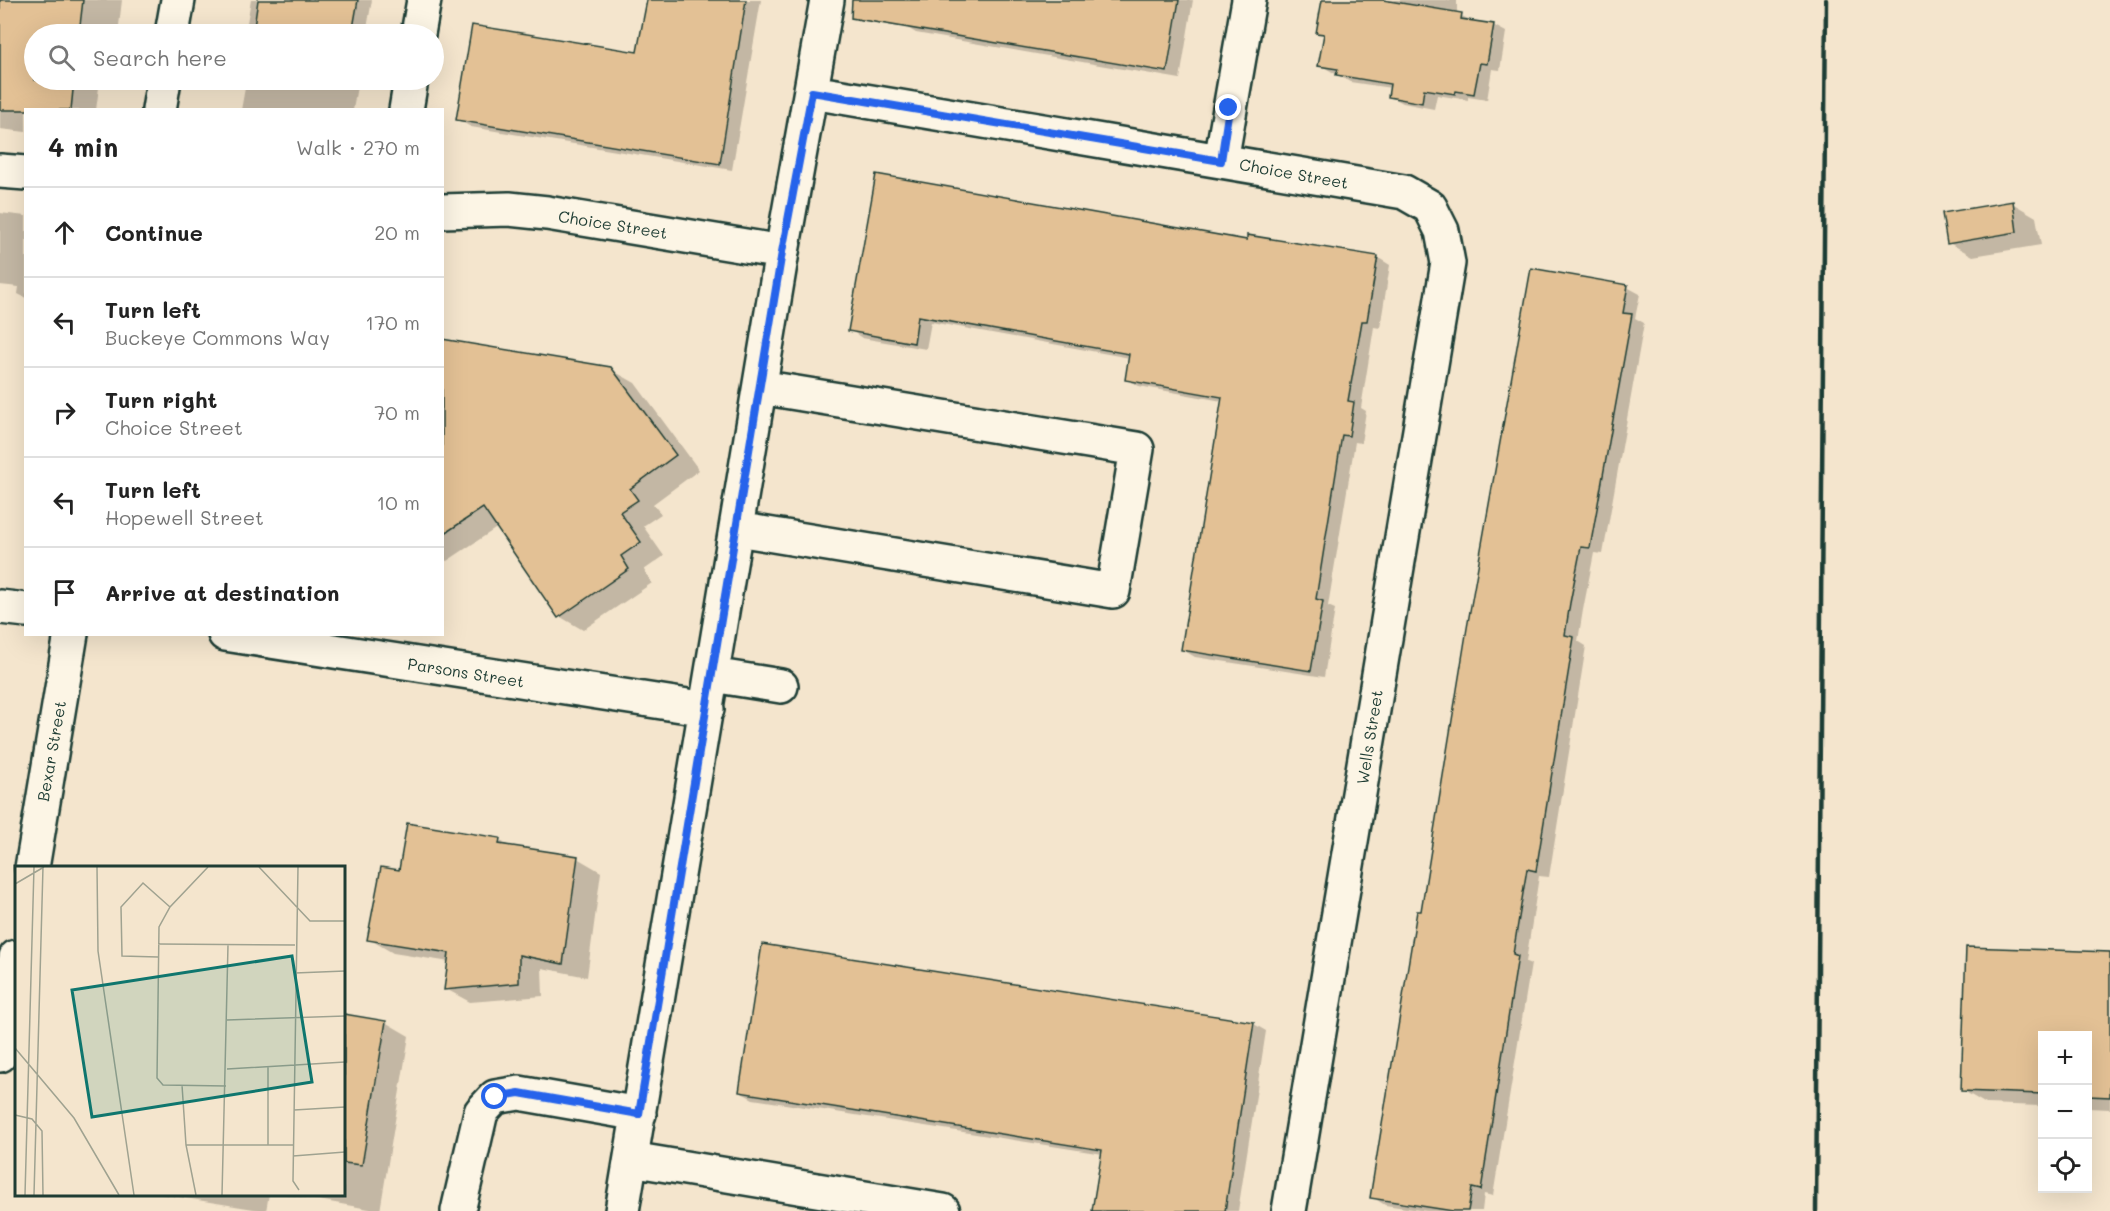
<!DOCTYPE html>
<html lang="en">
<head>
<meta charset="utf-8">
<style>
  body { margin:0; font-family:Mali,sans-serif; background:#f6f6f6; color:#222 }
  .controls { position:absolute; right:18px; bottom:18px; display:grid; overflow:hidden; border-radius:0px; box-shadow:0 6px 24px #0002 }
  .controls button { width:54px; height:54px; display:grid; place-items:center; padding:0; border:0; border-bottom:2px solid #e0e0e0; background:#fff; color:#222; font:30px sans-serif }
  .stop { position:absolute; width:18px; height:18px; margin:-14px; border:4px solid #2563eb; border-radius:50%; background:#fff }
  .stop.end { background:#2563eb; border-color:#fff; box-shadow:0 2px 6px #0008 }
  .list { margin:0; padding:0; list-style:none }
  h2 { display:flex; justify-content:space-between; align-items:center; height:78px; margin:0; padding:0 24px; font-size:26px }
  h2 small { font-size:20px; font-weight:400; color:#767676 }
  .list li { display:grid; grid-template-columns:39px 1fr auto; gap:18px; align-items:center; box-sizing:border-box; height:90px; padding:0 24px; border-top:2px solid #e0e0e0 }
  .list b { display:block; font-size:22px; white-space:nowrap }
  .list p { margin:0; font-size:20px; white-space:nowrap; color:#767676 }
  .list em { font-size:20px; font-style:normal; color:#767676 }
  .icon { flex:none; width:33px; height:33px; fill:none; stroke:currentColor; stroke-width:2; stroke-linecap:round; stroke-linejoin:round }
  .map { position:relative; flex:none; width:2110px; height:1211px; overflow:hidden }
  .search { position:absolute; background:#fff; box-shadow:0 6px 24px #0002; left:24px; top:24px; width:420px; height:66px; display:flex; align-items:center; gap:15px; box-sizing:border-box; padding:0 21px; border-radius:33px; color:#767676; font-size:22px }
  .panel { position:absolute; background:#fff; box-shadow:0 6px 24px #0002; left:24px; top:108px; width:420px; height:528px; border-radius:0px }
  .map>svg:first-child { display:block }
  .shadow { fill:#0003 }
  .building { fill:#e3c195; stroke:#1f3d34; stroke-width:1.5 }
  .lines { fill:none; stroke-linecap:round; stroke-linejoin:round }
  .minor-casing { stroke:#1f3d34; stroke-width:38 }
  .minor { stroke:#fcf5e5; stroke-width:33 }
  .rail { stroke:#1f3d34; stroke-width:4.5 }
  .route { stroke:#2563eb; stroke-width:8 }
  .labels { text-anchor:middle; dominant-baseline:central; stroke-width:6; stroke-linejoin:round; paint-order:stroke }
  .street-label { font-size:16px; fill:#1f3d34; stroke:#fcf5e5 }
  .inset-road { fill:none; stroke:#9fa290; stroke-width:1.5 }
  .view { fill:#0f766e; fill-opacity:0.15; stroke:#0f766e; stroke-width:3 }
  .inset-edge { fill:none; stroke:#1f3d34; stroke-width:3 }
</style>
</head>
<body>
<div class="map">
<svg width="2110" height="1211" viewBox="0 0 2110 1211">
  <rect width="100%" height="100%" fill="#f4e5cd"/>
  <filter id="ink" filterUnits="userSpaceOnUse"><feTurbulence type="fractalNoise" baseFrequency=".0167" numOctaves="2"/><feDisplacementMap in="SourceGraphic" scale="12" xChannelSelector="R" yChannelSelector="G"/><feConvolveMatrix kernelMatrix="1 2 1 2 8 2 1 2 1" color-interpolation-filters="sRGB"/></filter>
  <g filter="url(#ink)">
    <path class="shadow" d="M 0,0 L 122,0 L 118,34 L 105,33 L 104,34 L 34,34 L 34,80 L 100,80 L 96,110 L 26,110 L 26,132 L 0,129 Z
      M 251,0 L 372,0 L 366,34 L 245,34 Z
      M 648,0 L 761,0 L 732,170 L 471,127 L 458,120 L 639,54 Z
      M 908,0 L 1193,0 L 1180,79 L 916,33 L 904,26 Z
      M 1323,0 L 1457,0 L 1457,14 L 1475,22 L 1493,25 L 1506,32 L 1500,70 L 1492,69 L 1487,100 L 1468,97 L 1468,100 L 1437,95 L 1434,109 L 1403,103 L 1390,96 L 1391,88 L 1350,82 L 1320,65 L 1325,36 L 1318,32 Z
      M 238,80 L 358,80 L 353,110 L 241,110 L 245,88 L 237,83 Z
      M 2012,203 L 2036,217 L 2041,245 L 1973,256 L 1949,243 Z
      M 0,213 L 26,216 L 26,298 L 18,294 L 19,287 L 0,285 Z
      M 1248,241 L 1377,257 L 1390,265 L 1380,328 L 1374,327 L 1361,408 L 1366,411 L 1361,443 L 1355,442 L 1328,606 L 1335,609 L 1324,677 L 1195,657 L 1183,650 L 1222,401 L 1139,386 L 1126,379 L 1130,358 L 931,322 L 926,349 L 862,338 L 850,330 Z
      M 1627,287 L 1640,294 L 1635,318 L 1644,323 L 1603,554 L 1594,553 L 1583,610 L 1578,641 L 1586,646 L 1549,877 L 1539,876 L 1526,962 L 1531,964 L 1493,1196 L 1484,1194 L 1482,1211 L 1426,1211 L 1385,1205 L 1372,1197 L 1422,913 Z
      M 442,341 L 610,369 L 635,383 L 699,470 L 653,504 L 661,514 L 643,526 L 664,556 L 644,570 L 652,583 L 583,630 L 559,616 L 498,527 L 447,561 L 442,559 Z
      M 499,840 L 512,848 L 577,858 L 601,872 L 587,977 L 542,968 L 543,996 L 470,1002 L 446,989 L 450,962 L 393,953 L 369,939 L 400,872 Z
      M 2110,953 L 2110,1109 L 2088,1108 L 2088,1036 L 2042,1036 L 2042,1106 L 1986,1104 L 1962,1090 Z
      M 344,1016 L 385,1022 L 409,1036 L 380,1211 L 285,1194 L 344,1194 Z
      M 1254,1024 L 1266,1031 L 1238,1211 L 1094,1211 L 1103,1154 L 753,1099 L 740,1092 Z
      M 160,1194 L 269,1194 L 266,1211 Z"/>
    <path class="building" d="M 0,0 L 83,0 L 79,34 L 34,34 L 34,80 L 74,80 L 71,110 L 0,110 Z
      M 258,0 L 358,0 L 352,34 L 253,34 Z
      M 647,0 L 746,0 L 720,164 L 456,120 L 472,25 L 637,52 Z
      M 852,0 L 1179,0 L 1167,72 L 851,18 Z
      M 1322,0 L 1383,0 L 1462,13 L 1461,19 L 1494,24 L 1487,64 L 1480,63 L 1474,94 L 1456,91 L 1455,94 L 1424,89 L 1422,103 L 1388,97 L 1390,84 L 1336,75 L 1338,69 L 1318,66 L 1324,34 L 1316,33 Z
      M 876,174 L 1247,240 L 1247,235 L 1378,256 L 1367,321 L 1362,321 L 1348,401 L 1354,402 L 1349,436 L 1342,435 L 1316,599 L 1323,601 L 1311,671 L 1181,650 L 1222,397 L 1125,380 L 1129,354 L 918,316 L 914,343 L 848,331 Z
      M 2013,201 L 2017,232 L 1947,244 L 1942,213 Z
      M 1531,268 L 1628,285 L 1623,313 L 1632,314 L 1590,548 L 1581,547 L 1570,603 L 1565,635 L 1574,637 L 1536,871 L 1527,869 L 1513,954 L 1518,956 L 1481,1190 L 1472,1188 L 1468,1211 L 1453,1211 L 1370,1198 L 1417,911 L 1421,911 L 1467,628 Z
      M 442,339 L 611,367 L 676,455 L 630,489 L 638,500 L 620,512 L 641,542 L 621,556 L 629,569 L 558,618 L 483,508 L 442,535 Z
      M 407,823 L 500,838 L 499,844 L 578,856 L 563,964 L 519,955 L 519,983 L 444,990 L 449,953 L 367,940 L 381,867 L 399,870 Z
      M 762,944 L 1254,1022 L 1225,1211 L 1092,1211 L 1102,1150 L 739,1092 Z
      M 1966,947 L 2110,952 L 2110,1097 L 2088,1096 L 2088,1035 L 2043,1035 L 2043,1094 L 1961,1091 Z
      M 344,1014 L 386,1021 L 362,1165 L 344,1163 Z"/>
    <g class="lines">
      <defs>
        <path id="minor" d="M 172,34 L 178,0
          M 418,34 L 424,0
          M 812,92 L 1404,192 L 1430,207 L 1442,231 L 1448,263 L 1289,1211
          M 159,110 L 164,80
          M 406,110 L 411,80
          M 1221,161 L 1249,0
          M 0,171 L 26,173
          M 442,211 L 509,209 L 547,213 L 782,252
          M 737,529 L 1113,591 L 1137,449 L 760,387
          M 0,607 L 26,610
          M 225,634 L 707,709
          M 712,675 L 781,686
          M 32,868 L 71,634
          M 0,1055 L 16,957
          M 631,1159 L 943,1211
          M 458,1211 L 481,1112 L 495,1097 L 519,1093 L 639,1114
          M 622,1211 L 782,252 L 827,0"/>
      </defs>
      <use href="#minor" class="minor-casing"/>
      <use href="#minor" class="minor"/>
      <path class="rail" d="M 1816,1211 L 1826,0"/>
    </g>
  </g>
  <g class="lines" filter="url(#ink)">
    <path class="route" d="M 495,1097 L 519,1093 L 639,1114 L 782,252 L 812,92 L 1221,161 L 1229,108"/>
  </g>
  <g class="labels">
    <g class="street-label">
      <text transform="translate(1294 173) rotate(10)">Choice Street</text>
      <text transform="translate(613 224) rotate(9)">Choice Street</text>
      <text transform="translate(466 672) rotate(9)">Parsons Street</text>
      <text transform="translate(1369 737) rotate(-81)">Wells Street</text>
      <text transform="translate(51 751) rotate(-80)">Bexar Street</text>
    </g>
  </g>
  <g transform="translate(15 866)">
    <rect width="330" height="330" fill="#f4e5cd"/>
    <path class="inset-road" d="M 82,1 L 83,85 L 119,329M 193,1 L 155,41 L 144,61 L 142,212 L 148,219 L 211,220M 244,1 L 295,55 L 330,55M 283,1 L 278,315 L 284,324M 0,18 L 29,1M 143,78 L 280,79M 143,91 L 107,90 L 106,41 L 128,17 L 155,41M 280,107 L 330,105M 212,154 L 330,150M 0,182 L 59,252 L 104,329M 212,203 L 330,196M 0,208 L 0,250M 167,219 L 171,279 L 181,329M 279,244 L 330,241M 0,249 L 17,253 L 27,265 L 28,329M 171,279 L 278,279M 253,279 L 253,200M 278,290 L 330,286M 10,329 L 19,1M 19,329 L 28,1M 207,329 L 213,79"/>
    <path class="view" d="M 277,90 L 297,216 L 77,251 L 57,124 Z"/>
    <rect width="330" height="330" class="inset-edge"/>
  </g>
</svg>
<div class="controls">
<button>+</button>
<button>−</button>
<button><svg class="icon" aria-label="locate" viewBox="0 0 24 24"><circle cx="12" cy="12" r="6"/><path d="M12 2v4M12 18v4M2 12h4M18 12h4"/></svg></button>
</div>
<div class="stop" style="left:495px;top:1097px"></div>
<div class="stop end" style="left:1229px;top:108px"></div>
<div class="search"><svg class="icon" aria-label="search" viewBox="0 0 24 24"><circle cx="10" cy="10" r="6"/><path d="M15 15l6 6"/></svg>Search here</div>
<section class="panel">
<h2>4 min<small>Walk · 270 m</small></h2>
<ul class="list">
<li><svg class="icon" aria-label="ahead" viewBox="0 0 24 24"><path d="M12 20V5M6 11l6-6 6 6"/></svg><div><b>Continue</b></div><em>20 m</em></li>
<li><svg class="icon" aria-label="left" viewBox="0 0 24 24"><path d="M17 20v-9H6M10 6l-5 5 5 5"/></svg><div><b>Turn left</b><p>Buckeye Commons Way</p></div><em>170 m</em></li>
<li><svg class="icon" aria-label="right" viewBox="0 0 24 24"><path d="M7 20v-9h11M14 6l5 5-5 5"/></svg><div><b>Turn right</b><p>Choice Street</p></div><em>70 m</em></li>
<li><svg class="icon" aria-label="left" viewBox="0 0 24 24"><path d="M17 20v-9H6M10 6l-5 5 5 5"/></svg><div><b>Turn left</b><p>Hopewell Street</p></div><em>10 m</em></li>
<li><svg class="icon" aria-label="arrive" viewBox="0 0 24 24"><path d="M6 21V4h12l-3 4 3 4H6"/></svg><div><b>Arrive at destination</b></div></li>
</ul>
</section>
</div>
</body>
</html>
